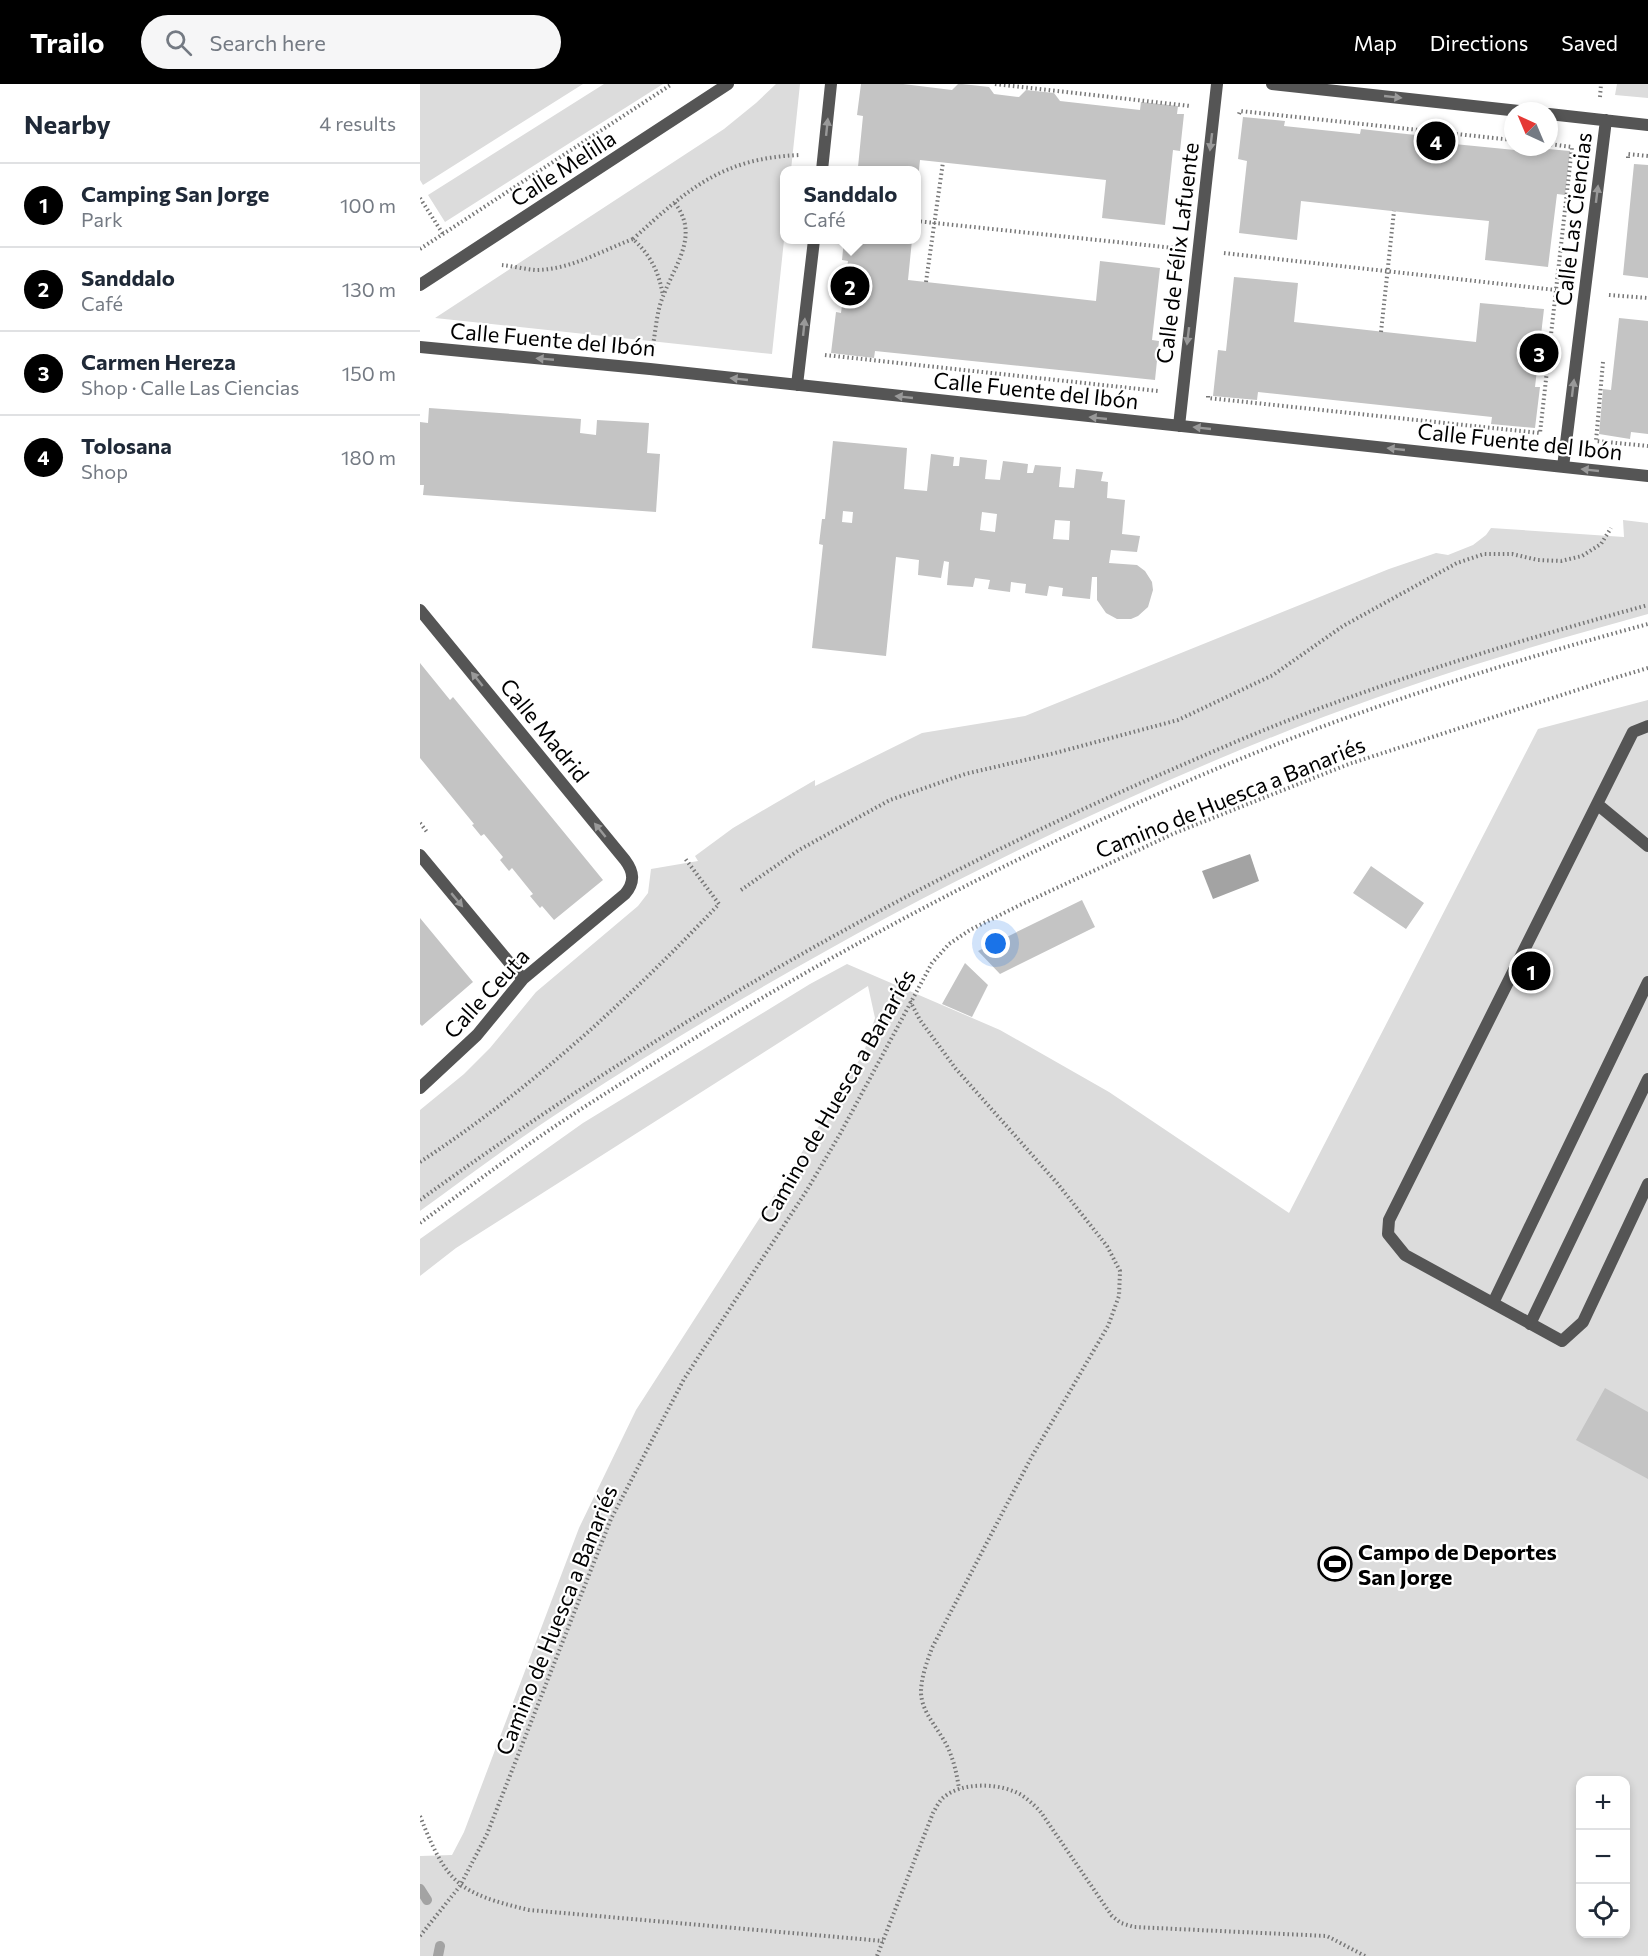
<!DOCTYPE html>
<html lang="en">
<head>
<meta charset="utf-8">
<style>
  body { margin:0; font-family:Commissioner,sans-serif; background:#f6f6f7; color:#1f2937 }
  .controls { position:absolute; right:18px; bottom:18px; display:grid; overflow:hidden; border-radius:12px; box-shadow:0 3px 9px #0003 }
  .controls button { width:54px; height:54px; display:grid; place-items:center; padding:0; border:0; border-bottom:2px solid #e0e1e3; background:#fff; color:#1f2937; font:30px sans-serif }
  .compass { position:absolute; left:1084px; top:18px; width:54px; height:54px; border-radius:50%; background:#fff; box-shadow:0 3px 9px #0003; rotate:316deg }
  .you { position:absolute; left:576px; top:860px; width:21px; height:21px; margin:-15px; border:4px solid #fff; border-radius:50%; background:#1a73e8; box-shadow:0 0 0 9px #1a73e833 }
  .badge { display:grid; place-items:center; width:39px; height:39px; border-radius:50%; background:#000; color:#fff; font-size:20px; font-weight:700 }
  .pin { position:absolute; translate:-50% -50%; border:3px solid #fff; box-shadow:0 2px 6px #0006 }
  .popup { position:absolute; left:360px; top:82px; width:141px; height:78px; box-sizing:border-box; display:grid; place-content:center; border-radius:12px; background:#fff; filter:drop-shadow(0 2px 4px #0005); font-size:20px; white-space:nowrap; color:#747a83 }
  .popup b { font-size:22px; color:#1f2937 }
  .popup::after { content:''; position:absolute; left:50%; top:100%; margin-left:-12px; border:12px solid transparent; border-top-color:#fff }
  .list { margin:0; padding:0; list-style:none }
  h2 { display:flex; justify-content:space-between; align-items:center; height:78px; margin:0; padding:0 24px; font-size:26px }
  h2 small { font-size:20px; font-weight:400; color:#747a83 }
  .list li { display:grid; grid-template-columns:39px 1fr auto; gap:18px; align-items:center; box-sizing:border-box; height:84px; padding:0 24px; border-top:2px solid #e0e1e3 }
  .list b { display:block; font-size:22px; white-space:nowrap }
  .list p { margin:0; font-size:20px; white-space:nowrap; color:#747a83 }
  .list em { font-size:20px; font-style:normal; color:#747a83 }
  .icon { flex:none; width:33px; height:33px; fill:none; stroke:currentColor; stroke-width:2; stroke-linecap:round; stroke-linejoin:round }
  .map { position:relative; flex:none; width:1228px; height:1872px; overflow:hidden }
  header { display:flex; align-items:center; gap:36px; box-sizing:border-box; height:84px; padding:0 30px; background:#000; color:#fff }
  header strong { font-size:28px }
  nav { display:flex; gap:33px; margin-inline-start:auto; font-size:21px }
  .search { width:420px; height:54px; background:#f6f6f7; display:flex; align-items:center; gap:15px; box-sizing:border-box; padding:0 21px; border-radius:33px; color:#747a83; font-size:22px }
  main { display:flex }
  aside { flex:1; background:#fff }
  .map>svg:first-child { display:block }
  .green { fill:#dcdcdc; fill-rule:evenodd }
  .water { fill:#a3a3a3 }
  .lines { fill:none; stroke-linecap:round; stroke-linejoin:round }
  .stream { stroke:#a3a3a3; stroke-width:10 }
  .building { fill:#c4c4c4; fill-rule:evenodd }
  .path { stroke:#777; stroke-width:4; stroke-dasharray:1.5 3; stroke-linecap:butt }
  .service { stroke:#555; stroke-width:12 }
  .minor { stroke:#555; stroke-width:12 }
  .tertiary { stroke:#555; stroke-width:12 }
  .oneway { fill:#999 }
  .labels { text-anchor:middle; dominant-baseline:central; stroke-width:4.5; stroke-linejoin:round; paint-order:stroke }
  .street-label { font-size:22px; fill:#000; stroke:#fff }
  .poi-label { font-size:22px; font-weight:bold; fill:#000; stroke:#fff; text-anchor:start }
</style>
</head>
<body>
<header>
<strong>Trailo</strong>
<div class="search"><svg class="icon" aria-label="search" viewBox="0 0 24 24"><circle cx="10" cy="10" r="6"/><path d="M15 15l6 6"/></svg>Search here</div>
<nav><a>Map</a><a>Directions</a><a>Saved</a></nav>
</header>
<main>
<aside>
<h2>Nearby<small>4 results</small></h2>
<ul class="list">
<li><span class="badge">1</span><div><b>Camping San Jorge</b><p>Park</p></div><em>100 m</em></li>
<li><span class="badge">2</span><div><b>Sanddalo</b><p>Café</p></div><em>130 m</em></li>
<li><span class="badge">3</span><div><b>Carmen Hereza</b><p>Shop · Calle Las Ciencias</p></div><em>150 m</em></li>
<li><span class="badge">4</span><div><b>Tolosana</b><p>Shop</p></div><em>180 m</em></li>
</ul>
</aside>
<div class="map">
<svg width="1228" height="1872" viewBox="0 0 1228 1872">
  <rect width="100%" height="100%" fill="#fff"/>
  <path class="green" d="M 0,0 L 163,0 L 3,101 L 0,96 Z
    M 184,0 L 243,0 L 25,138 L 8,111 Z
    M 356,0 L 380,0 L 371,86 L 364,86 L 364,156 L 352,270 L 15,234 L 304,45 L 336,19 Z
    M 1197,0 L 1228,0 L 1228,14 L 1195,11 Z
    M 1203,436 L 1228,439 L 1228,530 C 1119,560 1011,592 906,632 C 641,733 390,866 152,1020 C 100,1053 50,1091 0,1127 L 0,1026 L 44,990 L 70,964 L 116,908 L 218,822 L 228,809 L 231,785 L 278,777 L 275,772 L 313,744 L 395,696 L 395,702 L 502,649 L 605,632 L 969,485 L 1016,469 L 1028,471 L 1053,461 L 1066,451 L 1071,444 L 1204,453 Z
    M 1228,616 L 1228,1872 L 0,1872 L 0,1772 L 32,1771 L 44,1748 L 159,1444 L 216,1326 L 404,1034 L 444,968 L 455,934 L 448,902 L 36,1164 L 0,1192 L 0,1155 L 163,1039 L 390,900 L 427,880 L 580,946 L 689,1008 L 869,1129 L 1118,645 ZM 1160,1696 L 1206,1696 L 1206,1850 L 1160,1850 Z"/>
  <path class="water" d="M 830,770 L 839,797 L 793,815 L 782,787 Z"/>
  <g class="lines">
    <path class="stream" d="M 0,1805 L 7,1816
      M 18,1872 L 20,1862"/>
  </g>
  <path class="building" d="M 441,0 L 483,0 L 532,6 L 538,0 L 542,0 L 569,3 L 574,10 L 599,13 L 606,6 L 634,9 L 640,17 L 720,26 L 721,18 L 758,22 L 757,30 L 764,30 L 760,67 L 753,66 L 745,141 L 682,134 L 686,96 L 500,76 L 497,105 L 496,86 L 431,86 L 432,83 L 438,83 L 443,32 L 437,31 Z
    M 823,33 L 865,37 L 864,42 L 940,50 L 941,45 L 977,49 L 1025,54 L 1024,59 L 1105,67 L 1106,63 L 1150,67 L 1145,111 L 1137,110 L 1128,183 L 1065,176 L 1069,137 L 1008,131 L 881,117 L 877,156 L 819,149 L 827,77 L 818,75 Z
    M 1214,80 L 1228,81 L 1228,194 L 1203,191 Z
    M 424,156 L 492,156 L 488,196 L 676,217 L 680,177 L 740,184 L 732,256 L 739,257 L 735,296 L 455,267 L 454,274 L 411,269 L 416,228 L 421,229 L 428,177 L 422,176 Z
    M 814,193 L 878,199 L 874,238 L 1056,258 L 1060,219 L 1124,225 L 1115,303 L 1120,303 L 1115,344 L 1071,340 L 1072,333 L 838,308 L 837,316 L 793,312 L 798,266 L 806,267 Z
    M 1199,234 L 1228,237 L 1228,350 L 1211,348 L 1210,355 L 1179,350 L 1183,305 L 1191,306 Z
    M 9,324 L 161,335 L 160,349 L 176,351 L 177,336 L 229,339 L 227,369 L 240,370 L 236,428 L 3,411 L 4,401 L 0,401 L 0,338 L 8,339 Z
    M 413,357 L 487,364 L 484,405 L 507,407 L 511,370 L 534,373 L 533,382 L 539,382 L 540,373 L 567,376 L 565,395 L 580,396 L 583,377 L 608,380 L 607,389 L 613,389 L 615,381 L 641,383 L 639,403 L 654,404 L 656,385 L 683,388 L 681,397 L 688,398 L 687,414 L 705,416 L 702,450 L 720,452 L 717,468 L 691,466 L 689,479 L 717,481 L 725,487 L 732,498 L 733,506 L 728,523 L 718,532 L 711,535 L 697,535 L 686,529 L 677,516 L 677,493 L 672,493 L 670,515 L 642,512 L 643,504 L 629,502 L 627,512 L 605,509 L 606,500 L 591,498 L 590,508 L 568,505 L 570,496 L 555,494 L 553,503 L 527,501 L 529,478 L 524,477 L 521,494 L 498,491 L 499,476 L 476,473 L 466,572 L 392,564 L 403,461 L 399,460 L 402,435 L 405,435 ZM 423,427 L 433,428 L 432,439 L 422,438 ZM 562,428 L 577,430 L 575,448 L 560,446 ZM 635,436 L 650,437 L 649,456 L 633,455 Z
    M 0,579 L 30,616 L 33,613 L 183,796 L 134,836 L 122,822 L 120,824 L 110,812 L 113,810 L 92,784 L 89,787 L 80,776 L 83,773 L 64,750 L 61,752 L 52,741 L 54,740 L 0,674 Z
    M 951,782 L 1004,819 L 986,845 L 933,809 Z
    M 662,816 L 675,843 L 580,890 L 558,867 Z
    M 0,834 L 53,898 L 2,942 L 0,940 Z
    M 545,879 L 568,901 L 552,933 L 522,920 Z
    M 1185,1304 L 1228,1328 L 1228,1395 L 1156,1356 Z"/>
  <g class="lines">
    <path class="path" d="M 575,0 L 770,22
      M 1180,13 L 1181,0
      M 819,30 L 820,27 L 1093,56
      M 1208,74 L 1208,70 L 1228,72
      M 0,114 L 23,150
      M 496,137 L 754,164
      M 213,155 C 268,105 302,74 380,71
      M 0,165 L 252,0
      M 804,169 L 1136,206
      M 82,181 C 92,182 104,185 115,186 C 150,186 181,167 213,155 C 231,172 239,188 243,212
      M 506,198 L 523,78
      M 1189,211 L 1228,214
      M 961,248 L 974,127
      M 233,261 C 236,244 237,225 244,210 C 256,179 280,150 254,118
      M 405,271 L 738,307
      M 1183,278 L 1176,357 L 1228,362
      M 788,312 L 788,314 L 1120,349 L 1152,63 L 1129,60
      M 0,739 L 7,748
      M 321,806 L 379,766 L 470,716 L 545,690 L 635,669 L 758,636 L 853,591 L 923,542 L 1037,479 L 1064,470 L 1092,470 L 1118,476 L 1141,477 L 1162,472 L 1181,460 L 1191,444
      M 490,917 L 500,936 L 536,985 L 637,1099 L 687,1162 L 700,1187 L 699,1212 L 688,1242 L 611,1374 L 512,1564 C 507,1578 501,1593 501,1609 C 502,1630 520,1646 528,1664 C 534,1677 537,1691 539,1705
      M 0,1078 C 110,1006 209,915 299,820 L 264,773
      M 0,1116 C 235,946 486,800 753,685 C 803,663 854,641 906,622 C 1011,583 1119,551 1228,521
      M 0,1139 C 52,1101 104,1062 158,1027 C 396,874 647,738 912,639 C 1016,601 1121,569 1228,540
      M 0,1732 C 27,1800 38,1809 109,1826 L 463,1857
      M 0,1852 L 40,1802 L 67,1750 L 191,1435 L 264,1295 L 387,1106 L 420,1050 L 512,879 L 529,860 L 550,846 L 600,821 L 755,749 L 929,680 L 1191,595 L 1228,584
      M 457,1872 L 513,1729 C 516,1724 519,1717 524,1713 C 541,1699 573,1699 593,1707 C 604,1711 612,1719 620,1727 L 692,1832 L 701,1839 L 714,1843 L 907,1852 L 945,1872"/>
    <path class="service" d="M 1228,642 L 1213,648 L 969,1136 L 968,1150 L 985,1171 L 1142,1257 L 1163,1238 L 1228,1100
      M 1177,720 L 1228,762
      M 1073,1219 L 1228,898
      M 1110,1240 L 1228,995"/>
    <path class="minor" d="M 852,0 L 1099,27
      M 1129,30 L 1228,41
      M 402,86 L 411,0
      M 0,263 L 230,285 L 1228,392
      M 377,301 L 394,156
      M 759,342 L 797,0
      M 1143,383 L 1186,36
      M 0,526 L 205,776 C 214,788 215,798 205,810 L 103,895 L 57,951 L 0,1004
      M 0,771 L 103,895"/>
    <path class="tertiary" d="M 0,201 L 308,0"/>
  </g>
  <defs><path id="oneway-solid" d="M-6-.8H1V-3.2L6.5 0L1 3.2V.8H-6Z" transform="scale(1.5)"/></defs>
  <g class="oneway">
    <use href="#oneway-solid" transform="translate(973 13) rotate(6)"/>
    <use href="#oneway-solid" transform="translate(407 43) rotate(-84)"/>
    <use href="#oneway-solid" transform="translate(791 58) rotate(97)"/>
    <use href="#oneway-solid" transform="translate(1177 110) rotate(-83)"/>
    <use href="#oneway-solid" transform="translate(384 243) rotate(-84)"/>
    <use href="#oneway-solid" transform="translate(768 252) rotate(97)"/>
    <use href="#oneway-solid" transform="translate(125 275) rotate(-175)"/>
    <use href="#oneway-solid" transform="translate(319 295) rotate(-174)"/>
    <use href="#oneway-solid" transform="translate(1153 304) rotate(-83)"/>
    <use href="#oneway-solid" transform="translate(484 313) rotate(-174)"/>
    <use href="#oneway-solid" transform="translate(678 334) rotate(-174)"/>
    <use href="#oneway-solid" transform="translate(782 344) rotate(-174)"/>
    <use href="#oneway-solid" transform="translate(976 365) rotate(-174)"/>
    <use href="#oneway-solid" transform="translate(1170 386) rotate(-174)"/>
    <use href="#oneway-solid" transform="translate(57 595) rotate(-129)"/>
    <use href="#oneway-solid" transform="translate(180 746) rotate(-129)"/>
    <use href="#oneway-solid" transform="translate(37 816) rotate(50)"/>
  </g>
  <defs>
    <symbol id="stadium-ring" viewBox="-11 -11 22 22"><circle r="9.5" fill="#fff" stroke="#000" stroke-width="1.5"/><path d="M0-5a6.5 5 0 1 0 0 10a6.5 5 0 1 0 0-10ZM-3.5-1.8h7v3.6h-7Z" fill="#000"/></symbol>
  </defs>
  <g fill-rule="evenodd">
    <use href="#stadium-ring" x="896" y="1461" width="38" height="38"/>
  </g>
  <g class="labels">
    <g class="street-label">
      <text transform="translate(143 84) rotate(-33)">Calle Melilla</text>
      <text transform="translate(1153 135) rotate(-83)">Calle Las Ciencias</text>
      <text transform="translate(757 169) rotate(-83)">Calle de Félix Lafuente</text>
      <text transform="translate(133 255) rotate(5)">Calle Fuente del Ibón</text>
      <text transform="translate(616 306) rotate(6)">Calle Fuente del Ibón</text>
      <text transform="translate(1100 357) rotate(6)">Calle Fuente del Ibón</text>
      <text transform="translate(125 646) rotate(51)">Calle Madrid</text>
      <text transform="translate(810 713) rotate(-22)">Camino de Huesca a Banariés</text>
      <text transform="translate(66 909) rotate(-47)">Calle Ceuta</text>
      <text transform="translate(417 1012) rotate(-60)">Camino de Huesca a Banariés</text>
      <text transform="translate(136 1536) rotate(-68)">Camino de Huesca a Banariés</text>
    </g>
    <g class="poi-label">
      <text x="938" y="1467">Campo de Deportes<tspan x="938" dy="25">San Jorge</tspan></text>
    </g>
  </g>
</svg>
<div class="controls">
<button>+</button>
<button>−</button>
<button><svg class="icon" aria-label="locate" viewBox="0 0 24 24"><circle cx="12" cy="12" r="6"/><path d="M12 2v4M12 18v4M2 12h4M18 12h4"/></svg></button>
</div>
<svg class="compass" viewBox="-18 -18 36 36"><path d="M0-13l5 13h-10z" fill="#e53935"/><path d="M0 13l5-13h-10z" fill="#747a83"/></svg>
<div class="you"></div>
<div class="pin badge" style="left:1111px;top:887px">1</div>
<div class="pin badge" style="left:430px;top:202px">2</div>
<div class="popup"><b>Sanddalo</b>Café</div>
<div class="pin badge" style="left:1119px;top:269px">3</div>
<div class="pin badge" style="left:1016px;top:57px">4</div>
</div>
</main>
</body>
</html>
